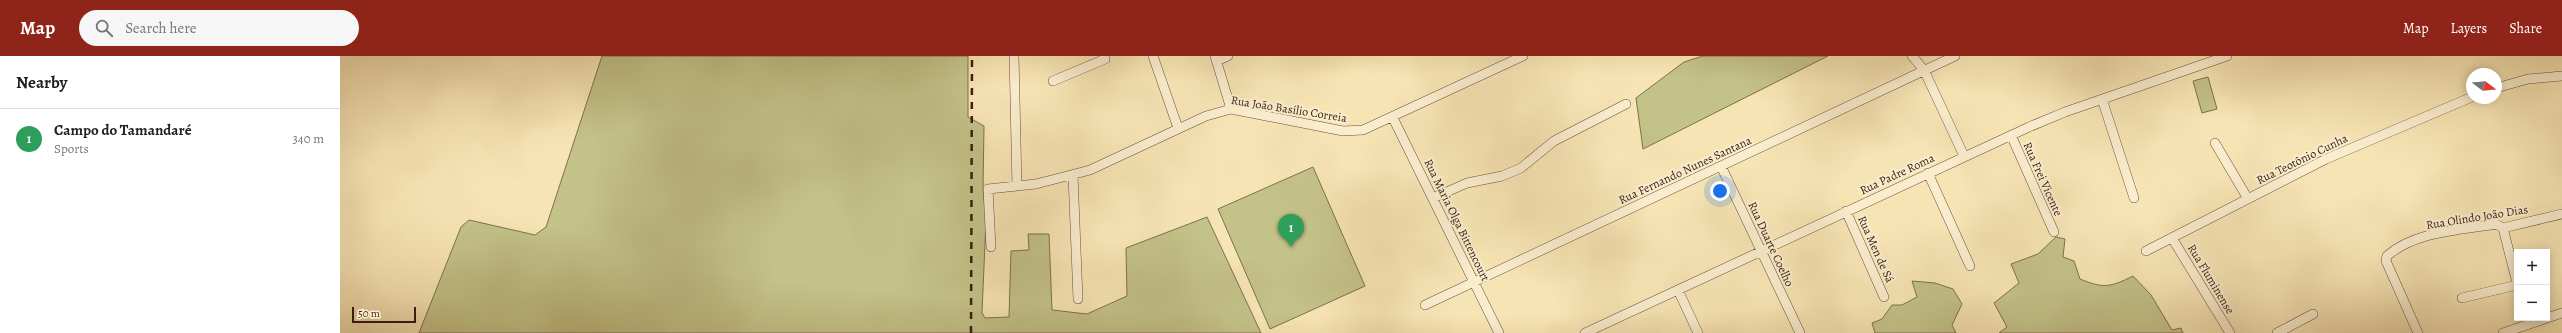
<!DOCTYPE html>
<html lang="en">
<head>
<meta charset="utf-8">
<style>
  body { margin:0; font-family:Alegreya,serif; background:#f6f6f6; color:#202124 }
  .controls { position:absolute; right:12px; bottom:12px; display:grid; overflow:hidden; border-radius:0px; box-shadow:0 2px 10px #0003 }
  .controls button { width:36px; height:36px; display:grid; place-items:center; padding:0; border:0; border-bottom:1px solid #e0e0e0; background:#fff; color:#202124; font:20px sans-serif }
  .compass { position:absolute; left:2126px; top:12px; width:36px; height:36px; border-radius:50%; background:#fff; box-shadow:0 2px 10px #0003; rotate:106deg }
  .scale { position:absolute; left:12px; bottom:10px; width:64px; box-sizing:border-box; padding-left:4px; border:2px solid #3a1e12; border-top:0; font-size:11px; line-height:14px; white-space:nowrap; color:#3a1e12; -webkit-text-stroke:3px #faedce; paint-order:stroke }
  .you { position:absolute; left:1380px; top:135px; width:14px; height:14px; margin:-10px; border:3px solid #fff; border-radius:50%; background:#1a73e8; box-shadow:0 0 0 6px #1a73e833 }
  .badge { display:grid; place-items:center; width:26px; height:26px; border-radius:50%; background:#8f2418; color:#fff; font-size:13px; font-weight:700 }
  .pin { position:absolute; translate:-50% -33px; filter:drop-shadow(0 1px 2px #0008) }
  .pin::after { content:''; position:absolute; top:21px; width:14px; height:12px; background:inherit; clip-path:polygon(0 0,100% 0,50% 100%) }
  .list { margin:0; padding:0; list-style:none }
  h2 { display:flex; justify-content:space-between; align-items:center; height:52px; margin:0; padding:0 16px; font-size:17px }
  h2 small { font-size:13px; font-weight:400; color:#757577 }
  .list li { display:grid; grid-template-columns:26px 1fr auto; gap:12px; align-items:center; box-sizing:border-box; height:60px; padding:0 16px; border-top:1px solid #e0e0e0 }
  .list b { display:block; font-size:15px; white-space:nowrap }
  .list p { margin:0; font-size:13px; white-space:nowrap; color:#757577 }
  .list em { font-size:13px; font-style:normal; color:#757577 }
  .icon { flex:none; width:22px; height:22px; fill:none; stroke:currentColor; stroke-width:2; stroke-linecap:round; stroke-linejoin:round }
  .map { position:relative; flex:none; width:2222px; height:277px; overflow:hidden }
  header { display:flex; align-items:center; gap:24px; box-sizing:border-box; height:56px; padding:0 20px; background:#8f2418; color:#fff }
  header strong { font-size:19px }
  nav { display:flex; gap:22px; margin-inline-start:auto; font-size:14px }
  .search { width:280px; height:36px; background:#f6f6f6; display:flex; align-items:center; gap:10px; box-sizing:border-box; padding:0 14px; border-radius:22px; color:#757577; font-size:15px }
  main { display:flex }
  aside { flex:1; background:#fff }
  .map>svg:first-child { display:block }
  .green { fill:#c3c289; stroke:#7e704e }
  .lines { fill:none; stroke-linecap:round; stroke-linejoin:round }
  .minor-casing { stroke:#69503a; stroke-width:10 }
  .minor { stroke:#faedce; stroke-width:9 }
  .rail { stroke:#3a1e12; stroke-width:2.5; stroke-dasharray:7 7; stroke-linecap:butt }
  .labels { text-anchor:middle; dominant-baseline:central; stroke-width:4; stroke-linejoin:round; paint-order:stroke }
  .street-label { font-size:12px; fill:#3a1e12; stroke:#faedce }
</style>
</head>
<body>
<header>
<strong>Map</strong>
<div class="search"><svg class="icon" aria-label="search" viewBox="0 0 24 24"><circle cx="10" cy="10" r="6"/><path d="M15 15l6 6"/></svg>Search here</div>
<nav><a>Map</a><a>Layers</a><a>Share</a></nav>
</header>
<main>
<aside>
<h2>Nearby<small></small></h2>
<ul class="list">
<li><span class="badge" style="background:#2e9e5b">1</span><div><b>Campo do Tamandaré</b><p>Sports</p></div><em>340 m</em></li>
</ul>
</aside>
<div class="map">
<svg width="2222" height="277" viewBox="0 0 2222 277">
  <rect width="100%" height="100%" fill="#f7e4b4"/>
  <filter id="stains"><feTurbulence type="fractalNoise" baseFrequency=".005" numOctaves="4"/><feColorMatrix values="0 0 0 0 .2 0 0 0 0 .09 0 0 0 0 .02 0 0 0 .5 -.17"/></filter>
  <radialGradient id="worn" r=".72"><stop offset=".6" stop-color="#630" stop-opacity="0"/><stop offset="1" stop-color="#630" stop-opacity=".3"/></radialGradient>
  <path class="green" d="M 262,0 L 628,0 L 628,61 L 644,70 L 643,132 L 646,164 L 642,257 L 645,262 L 669,261 L 671,195 L 689,194 L 688,178 L 709,178 L 712,254 L 747,258 L 787,240 L 786,192 L 867,161 L 921,277 L 79,277 L 121,171 L 129,164 L 195,179 L 206,171 Z
    M 1363,0 L 1488,0 L 1303,93 L 1296,42 L 1344,6 Z
    M 1868,21 L 1877,53 L 1862,57 L 1853,25 Z
    M 973,111 L 1025,230 L 930,273 L 878,153 Z
    M 1716,181 L 1725,183 L 1723,201 L 1734,205 L 1740,223 C 1764,233 1771,231 1793,220 L 1811,239 L 1832,274 L 1841,272 L 1843,277 L 1659,277 L 1667,271 L 1654,247 L 1679,227 L 1671,208 L 1698,198 Z
    M 1572,225 L 1595,227 L 1613,233 L 1622,248 L 1612,269 L 1616,277 L 1535,277 L 1532,267 L 1542,263 L 1552,249 L 1562,249 L 1577,241 Z"/>
  <g class="lines">
    <defs>
      <path id="minor" d="M 674,0 L 677,130
        M 813,0 L 838,72
        M 875,0 L 891,53
        M 1572,0 L 1584,14 L 1624,100
        M 877,5 L 888,0
        M 713,25 L 765,3 L 764,0
        M 2156,32 L 2188,23 L 2222,20
        M 1762,43 L 1794,142
        M 1053,62 L 1159,277
        M 1671,79 L 1714,176
        M 1875,87 L 1908,143
        M 1381,110 L 1460,277
        M 1588,117 L 1630,210
        M 733,119 L 738,243
        M 1093,142 L 1127,127 L 1162,120 L 1181,112 L 1214,85 L 1286,48
        M 1506,155 L 1544,241
        M 2163,172 L 2177,227
        M 1832,182 L 1890,277
        M 651,191 L 648,133 L 696,128 L 750,114 L 866,60 L 891,53 L 1003,75 L 1023,74 L 1183,0
        M 1806,195 L 1986,103 L 2132,41
        M 1338,234 L 1358,277
        M 2122,242 L 2177,229
        M 1085,249 L 1615,0
        M 2207,262 L 2222,257
        M 1245,277 L 1689,71 L 1725,56 L 1887,0
        M 1937,277 L 1973,258
        M 2078,277 L 2046,205 L 2047,200 C 2075,175 2121,174 2156,168 L 2163,172 L 2222,158
        M 2163,277 L 2207,262"/>
    </defs>
    <use href="#minor" class="minor-casing"/>
    <use href="#minor" class="minor"/>
    <path class="rail" d="M 631,277 L 632,0"/>
  </g>
  <g class="labels">
    <g class="street-label">
      <text transform="translate(949 53) rotate(9)">Rua João Basílio Correia</text>
      <text transform="translate(1962 103) rotate(-26)">Rua Teotônio Cunha</text>
      <text transform="translate(1345 114) rotate(-25)">Rua Fernando Nunes Santana</text>
      <text transform="translate(1557 118) rotate(-25)">Rua Padre Roma</text>
      <text transform="translate(1703 123) rotate(66)">Rua Frei Vicente</text>
      <text transform="translate(2137 161) rotate(-9)">Rua Olindo João Dias</text>
      <text transform="translate(1117 164) rotate(64)">Rua Maria Olga Bittencourt</text>
      <text transform="translate(1431 188) rotate(65)">Rua Duarte Coelho</text>
      <text transform="translate(1536 193) rotate(66)">Rua Men de Sá</text>
      <text transform="translate(1871 223) rotate(59)">Rua Fluminense</text>
    </g>
  </g>
  <rect width="100%" height="100%" filter="url(#stains)"/>
  <rect width="100%" height="100%" fill="url(#worn)"/>
</svg>
<div class="controls">
<button>+</button>
<button>−</button>
</div>
<svg class="compass" viewBox="-18 -18 36 36"><path d="M0-13l5 13h-10z" fill="#e53935"/><path d="M0 13l5-13h-10z" fill="#757577"/></svg>
<div class="scale">50 m</div>
<div class="you"></div>
<div class="pin badge" style="left:951px;top:191px;background:#2e9e5b">1</div>
</div>
</main>
</body>
</html>
